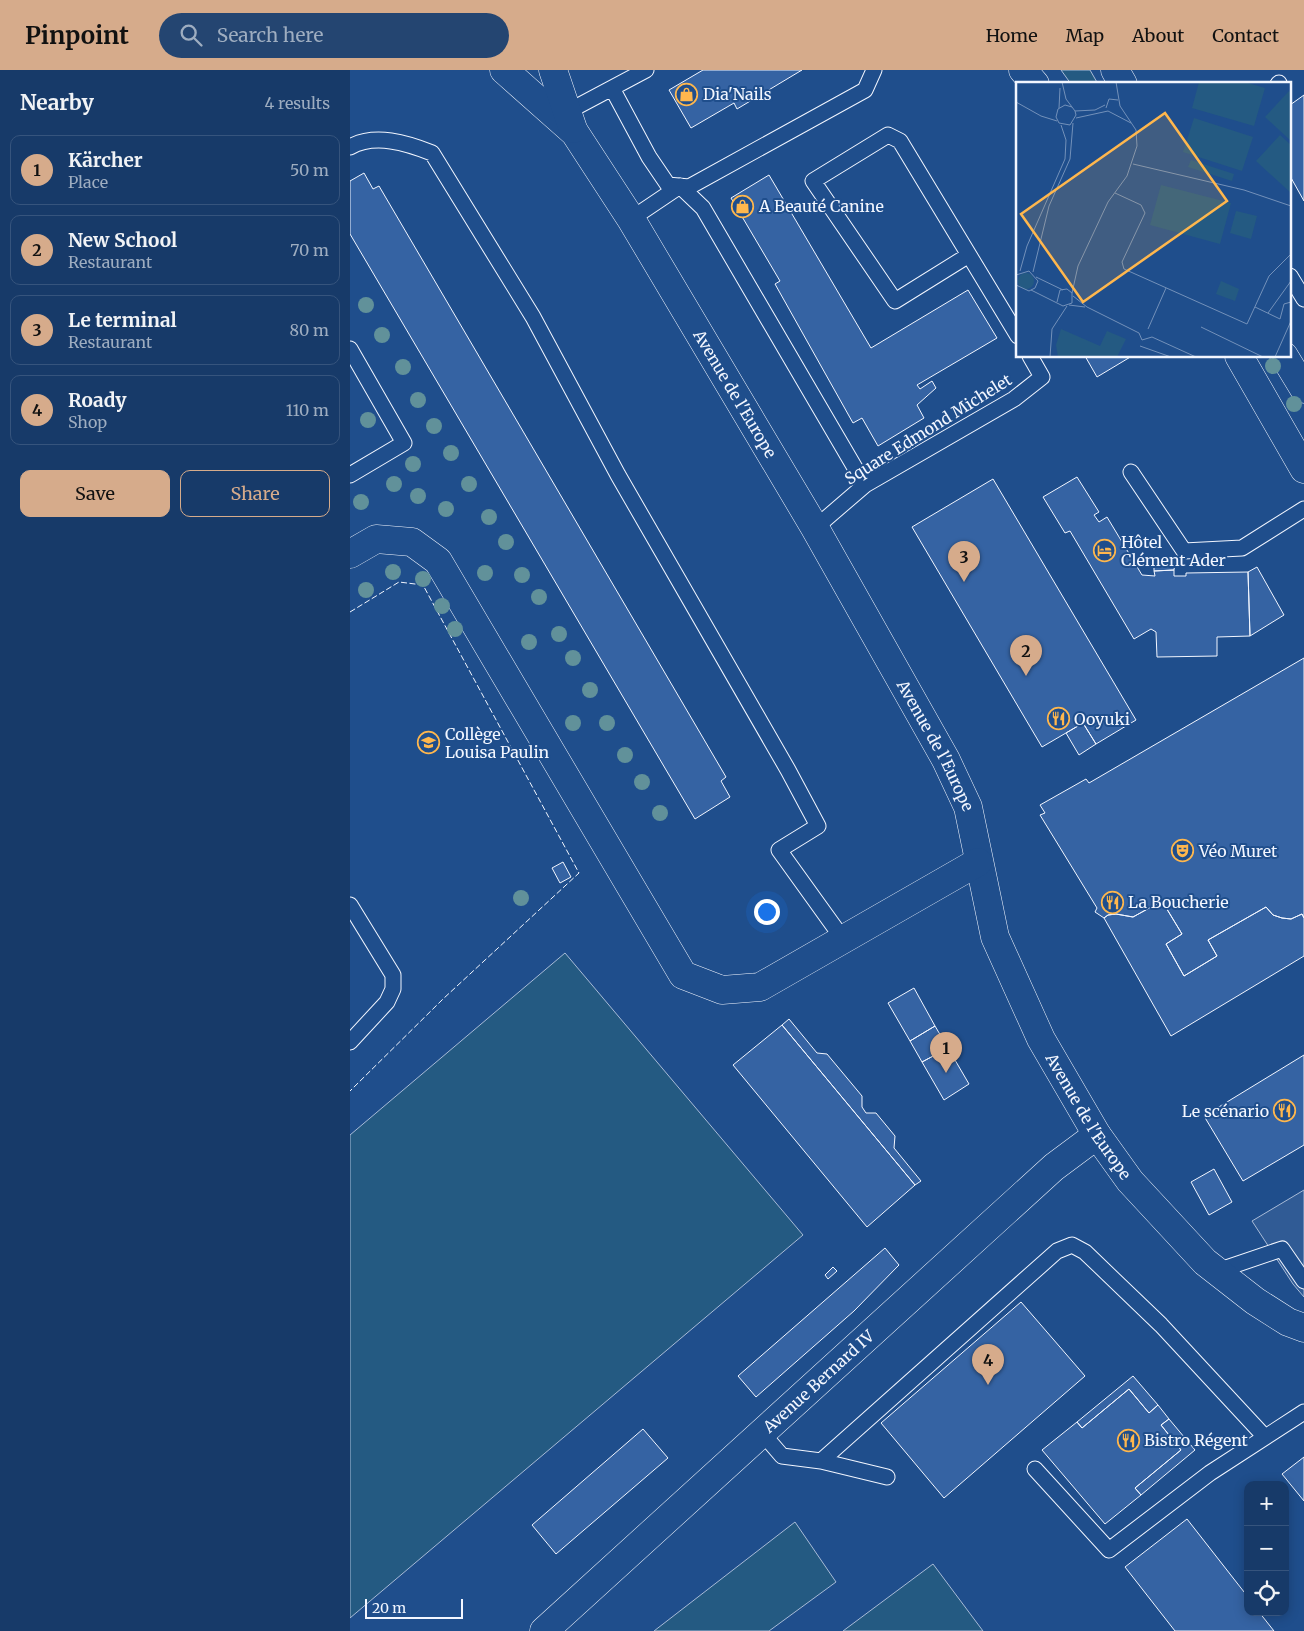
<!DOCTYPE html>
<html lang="en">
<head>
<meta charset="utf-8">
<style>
  body { margin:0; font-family:Merriweather,serif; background:#244571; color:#f1f3f6 }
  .controls { position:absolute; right:15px; bottom:15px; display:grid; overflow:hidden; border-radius:10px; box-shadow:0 2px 12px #0003 }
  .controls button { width:45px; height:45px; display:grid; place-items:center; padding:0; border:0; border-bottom:1px solid #36547d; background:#173a69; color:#f1f3f6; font:25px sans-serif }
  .scale { position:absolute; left:15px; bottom:12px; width:98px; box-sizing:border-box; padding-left:5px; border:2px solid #f2f6ff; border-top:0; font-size:14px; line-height:18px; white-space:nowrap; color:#f2f6ff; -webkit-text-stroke:4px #1f4e8c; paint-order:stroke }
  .you { position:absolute; left:416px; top:841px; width:18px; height:18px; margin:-12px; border:4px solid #fff; border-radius:50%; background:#1a73e8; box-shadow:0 0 0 8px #1a73e833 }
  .badge { display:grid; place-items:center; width:32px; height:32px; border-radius:50%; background:#d6ab8b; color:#111; font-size:16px; font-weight:700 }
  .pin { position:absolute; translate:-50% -41px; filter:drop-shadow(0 1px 2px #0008) }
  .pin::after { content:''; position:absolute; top:26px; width:18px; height:15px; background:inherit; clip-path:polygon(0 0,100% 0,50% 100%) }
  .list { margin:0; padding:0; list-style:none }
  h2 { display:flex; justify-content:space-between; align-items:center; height:65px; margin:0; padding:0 20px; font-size:21px }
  h2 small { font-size:16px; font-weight:400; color:#9eadc0 }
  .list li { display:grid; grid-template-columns:32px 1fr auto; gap:15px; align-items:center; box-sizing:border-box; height:70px; margin:0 10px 10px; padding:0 10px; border:1px solid #36547d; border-radius:10px }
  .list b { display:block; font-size:19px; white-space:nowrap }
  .list p { margin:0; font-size:16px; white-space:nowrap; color:#9eadc0 }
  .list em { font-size:16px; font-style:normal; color:#9eadc0 }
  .actions { display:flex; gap:10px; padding:15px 20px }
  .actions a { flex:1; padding:11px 0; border:1px solid #d6ab8b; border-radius:10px; text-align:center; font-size:18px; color:#d6ab8b }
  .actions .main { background:#d6ab8b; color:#111 }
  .icon { flex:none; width:28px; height:28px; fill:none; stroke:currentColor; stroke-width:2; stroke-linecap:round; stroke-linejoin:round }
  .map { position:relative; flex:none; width:954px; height:1561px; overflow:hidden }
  header { display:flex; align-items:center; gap:30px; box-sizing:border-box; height:70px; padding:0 25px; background:#d6ab8b; color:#111 }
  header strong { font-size:24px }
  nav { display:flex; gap:28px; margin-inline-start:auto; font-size:18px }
  .search { width:350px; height:45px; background:#244571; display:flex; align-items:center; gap:12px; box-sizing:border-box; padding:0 18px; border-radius:28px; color:#9eadc0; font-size:19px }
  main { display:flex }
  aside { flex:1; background:#173a69 }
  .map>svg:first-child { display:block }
  .green { fill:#245a82; stroke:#a8bbd7 }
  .parking { fill:#305b95; stroke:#a8bbd7 }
  .building { fill:#3563a3; stroke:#f2f6ff }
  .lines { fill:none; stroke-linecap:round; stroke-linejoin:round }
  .lane-casing { stroke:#f2f6ff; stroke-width:17 }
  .street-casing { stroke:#f2f6ff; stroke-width:29 }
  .secondary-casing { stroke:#f2f6ff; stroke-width:29 }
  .lane { stroke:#1f4e8c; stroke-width:15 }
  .street { stroke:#1f4e8c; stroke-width:28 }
  .secondary { stroke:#1f4e8c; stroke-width:28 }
  .fence { stroke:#f2f6ff; stroke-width:1; stroke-dasharray:6 2.5; stroke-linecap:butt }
  .tree { fill:#61919a }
  .labels { text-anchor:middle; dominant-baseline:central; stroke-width:4; stroke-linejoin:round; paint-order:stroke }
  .poi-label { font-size:16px; fill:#f2f6ff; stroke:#1f4e8c; text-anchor:start }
  .street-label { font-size:16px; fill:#f2f6ff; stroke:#1f4e8c }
  .inset-road { fill:none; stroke:#7391ba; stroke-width:1 }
  .view { fill:#ffb74d; fill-opacity:0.15; stroke:#ffb74d; stroke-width:2.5 }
  .inset-edge { fill:none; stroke:#f2f6ff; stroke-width:2.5 }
</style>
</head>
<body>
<header>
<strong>Pinpoint</strong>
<div class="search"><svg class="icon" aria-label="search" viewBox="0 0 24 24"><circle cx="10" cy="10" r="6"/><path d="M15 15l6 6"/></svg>Search here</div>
<nav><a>Home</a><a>Map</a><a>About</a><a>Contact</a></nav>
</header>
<main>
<aside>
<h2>Nearby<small>4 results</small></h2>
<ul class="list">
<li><span class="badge">1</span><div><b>Kärcher</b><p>Place</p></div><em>50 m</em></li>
<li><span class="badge">2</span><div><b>New School</b><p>Restaurant</p></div><em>70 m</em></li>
<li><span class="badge">3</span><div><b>Le terminal</b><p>Restaurant</p></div><em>80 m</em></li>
<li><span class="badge">4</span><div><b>Roady</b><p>Shop</p></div><em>110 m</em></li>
</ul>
<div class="actions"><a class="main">Save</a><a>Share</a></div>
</aside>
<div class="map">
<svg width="954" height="1561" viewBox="0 0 954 1561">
  <rect width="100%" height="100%" fill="#1f4e8c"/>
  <path class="green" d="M 711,0 L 740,0 L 748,14 L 721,14 Z
    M 215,883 L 453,1165 L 0,1548 L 0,1065 Z
    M 445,1452 L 486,1512 L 419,1561 L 304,1561 Z
    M 583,1494 L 633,1561 L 493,1561 Z"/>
  <path class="parking" d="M 954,1120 L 954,1227 L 943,1214 L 902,1151 Z"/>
  <path class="building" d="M 353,0 L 452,0 L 387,39 L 384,33 L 341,58 L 319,20 Z
    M 954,25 L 954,131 L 940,106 L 940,35 Z
    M 14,103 L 23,119 L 29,116 L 376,707 L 371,711 L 380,727 L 345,749 L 0,164 L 0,111 Z
    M 419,105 L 521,278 L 618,220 L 647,268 L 567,315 L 570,319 L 582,311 L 586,318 L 567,335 L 574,348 L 528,376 L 512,348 L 503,353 L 425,214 L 430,211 L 381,128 Z
    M 735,286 L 782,286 L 747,307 Z
    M 727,407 L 749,442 L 744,445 L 749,452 L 757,447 L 792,505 L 805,506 L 804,501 L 824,500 L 824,506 L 836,506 L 836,503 L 898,502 L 900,566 L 867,567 L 867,586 L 807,587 L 806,562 L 801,559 L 784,569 L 720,461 L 715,463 L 693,427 Z
    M 643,409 L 786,650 L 746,674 L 733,653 L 692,677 L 562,457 Z
    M 804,492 L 825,492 L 824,500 L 804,501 Z
    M 907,497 L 934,545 L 900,566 L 898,502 Z
    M 954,588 L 954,848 L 952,844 L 941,849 L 932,848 L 923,845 L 916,837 L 858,870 L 867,886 L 834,906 L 816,874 L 832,864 L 812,831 L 783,847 L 766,844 L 758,845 L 754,848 L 745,842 L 747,838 L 690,745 L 695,743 L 690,735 L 736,709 L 739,713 Z
    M 733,653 L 746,674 L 729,685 L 716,663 Z
    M 213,792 L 221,807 L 210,813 L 202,798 Z
    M 812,831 L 832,864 L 816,874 L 834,906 L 867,886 L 858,870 L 916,837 L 923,845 L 932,848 L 941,849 L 952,844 L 954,848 L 954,886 L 821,966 L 754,848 L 758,845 L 766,844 L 783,847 Z
    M 564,918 L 585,956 L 560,971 L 538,933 Z
    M 439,949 L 467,983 L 477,984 L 512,1026 L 512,1037 L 516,1043 L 526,1043 L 545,1066 L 544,1078 L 571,1111 L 565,1115 L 432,955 Z
    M 432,955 L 565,1115 L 517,1157 L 383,995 Z
    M 585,956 L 598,978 L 572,992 L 560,971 Z
    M 598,978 L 619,1014 L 594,1030 L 572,992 Z
    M 954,985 L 954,1075 L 893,1111 L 854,1046 Z
    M 864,1099 L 882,1132 L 859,1145 L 841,1112 Z
    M 535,1178 L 549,1195 L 504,1241 L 406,1327 L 388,1306 Z
    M 483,1197 L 487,1201 L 478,1209 L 475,1205 Z
    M 671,1232 L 735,1306 L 594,1428 L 531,1353 Z
    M 783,1306 L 808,1335 L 799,1343 L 779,1319 L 732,1358 L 727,1352 Z
    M 779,1319 L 799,1343 L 808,1335 L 819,1349 L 811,1355 L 831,1380 L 785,1418 L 791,1425 L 755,1454 L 692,1380 L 727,1352 L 732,1358 Z
    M 819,1349 L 845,1380 L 791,1425 L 785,1418 L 831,1380 L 811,1355 Z
    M 293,1359 L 318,1388 L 206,1484 L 182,1455 Z
    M 954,1387 L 954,1431 L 932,1404 Z
    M 837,1449 L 898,1527 L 898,1542 L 909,1542 L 924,1561 L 825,1561 L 775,1497 Z"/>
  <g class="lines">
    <defs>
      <path id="lane" d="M 928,14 L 929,13
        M 263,20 L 299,87 L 318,115 L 339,117 L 515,20 L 524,0
        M 217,42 L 296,0
        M 0,77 C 25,63 57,73 82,83 L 183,247 L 268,405 L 438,700 L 468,756 L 429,780 L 493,869
        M 281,149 L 330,116 L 353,138 L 515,415
        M 619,185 L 545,231 L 463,111 L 538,65 L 550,71 L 668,266
        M 940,206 L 954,229
        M 0,279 L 54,373 L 0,405
        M 781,402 L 834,481 L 892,478 L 954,439
        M 465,458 L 515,415 L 664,329 L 692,307 L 680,286
        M 0,835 L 43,905 L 43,919 L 37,932 L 0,972
        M 867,1201 L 932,1179 L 954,1211
        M 413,1364 L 432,1386 L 471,1391
        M 685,1399 L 759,1480 L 860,1403 L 954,1342
        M 537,1407 L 471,1391 L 707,1181 L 722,1175 L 735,1182 L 811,1255 L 915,1367"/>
      <g id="street">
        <path id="s1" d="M 154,0 L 225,63 L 281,149 L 465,458 L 596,690 L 618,737 L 645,867 L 691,969 L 747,1065 L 780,1111 L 855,1192 L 905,1231 L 938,1252 L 954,1258"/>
        <path d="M 203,0 L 223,59"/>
        <path d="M 0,484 L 26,469 L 62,472 L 88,491 L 333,905 L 372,920 L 410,917 L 628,792"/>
        <path id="s2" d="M 194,1561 L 704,1097 L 747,1065"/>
      </g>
      <path id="secondary" d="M 673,0 L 685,14
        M 765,0 L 773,14
        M 889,286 L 954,399
        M 934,286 L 954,319"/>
    </defs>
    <use href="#lane" class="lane-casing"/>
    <use href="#street" class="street-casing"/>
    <use href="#secondary" class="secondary-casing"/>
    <use href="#lane" class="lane"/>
    <use href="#street" class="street"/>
    <use href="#secondary" class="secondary"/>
    <path class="fence" d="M 0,542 L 49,512 L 73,515 L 229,803 L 93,929 L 0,1021"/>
  </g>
  <g class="tree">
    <circle cx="16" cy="235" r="8"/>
    <circle cx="32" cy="265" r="8"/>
    <circle cx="923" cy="296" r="8"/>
    <circle cx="53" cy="297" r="8"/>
    <circle cx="68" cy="330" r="8"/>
    <circle cx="944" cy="334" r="8"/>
    <circle cx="18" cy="350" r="8"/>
    <circle cx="84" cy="356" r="8"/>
    <circle cx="101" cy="383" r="8"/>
    <circle cx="63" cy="394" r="8"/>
    <circle cx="44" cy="414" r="8"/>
    <circle cx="119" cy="414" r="8"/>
    <circle cx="68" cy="426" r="8"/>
    <circle cx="11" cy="432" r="8"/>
    <circle cx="96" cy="439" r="8"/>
    <circle cx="139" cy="447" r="8"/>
    <circle cx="156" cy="472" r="8"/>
    <circle cx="43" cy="502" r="8"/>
    <circle cx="135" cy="503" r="8"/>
    <circle cx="172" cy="505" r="8"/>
    <circle cx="73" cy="509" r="8"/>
    <circle cx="16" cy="520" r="8"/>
    <circle cx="189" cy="527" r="8"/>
    <circle cx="92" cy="536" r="8"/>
    <circle cx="105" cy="559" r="8"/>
    <circle cx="209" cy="564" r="8"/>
    <circle cx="179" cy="572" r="8"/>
    <circle cx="223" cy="588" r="8"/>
    <circle cx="240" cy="620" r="8"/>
    <circle cx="223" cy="653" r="8"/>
    <circle cx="257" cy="653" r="8"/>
    <circle cx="275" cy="685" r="8"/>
    <circle cx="292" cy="712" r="8"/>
    <circle cx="310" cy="743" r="8"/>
    <circle cx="171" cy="828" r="8"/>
  </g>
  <defs>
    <symbol id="shop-ring" viewBox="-11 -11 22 22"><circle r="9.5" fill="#1f4e8c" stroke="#ffb74d" stroke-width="1.5"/><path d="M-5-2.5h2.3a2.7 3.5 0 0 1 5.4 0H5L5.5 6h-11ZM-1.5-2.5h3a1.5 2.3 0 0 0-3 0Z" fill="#ffb74d"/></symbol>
    <symbol id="hotel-ring" viewBox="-11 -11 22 22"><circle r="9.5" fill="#1f4e8c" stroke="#ffb74d" stroke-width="1.5"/><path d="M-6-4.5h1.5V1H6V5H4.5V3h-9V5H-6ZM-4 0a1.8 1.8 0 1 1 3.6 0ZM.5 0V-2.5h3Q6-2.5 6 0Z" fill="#ffb74d"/></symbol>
    <symbol id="restaurant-ring" viewBox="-11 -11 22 22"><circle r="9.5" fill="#1f4e8c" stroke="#ffb74d" stroke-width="1.5"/><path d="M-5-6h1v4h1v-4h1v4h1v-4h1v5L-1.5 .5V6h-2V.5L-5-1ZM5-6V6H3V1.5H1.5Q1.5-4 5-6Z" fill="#ffb74d"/></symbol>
    <symbol id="school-ring" viewBox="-11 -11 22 22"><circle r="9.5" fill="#1f4e8c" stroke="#ffb74d" stroke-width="1.5"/><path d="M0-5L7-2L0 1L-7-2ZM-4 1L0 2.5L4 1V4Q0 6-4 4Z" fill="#ffb74d"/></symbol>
    <symbol id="theatre-ring" viewBox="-11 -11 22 22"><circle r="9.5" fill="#1f4e8c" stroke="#ffb74d" stroke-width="1.5"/><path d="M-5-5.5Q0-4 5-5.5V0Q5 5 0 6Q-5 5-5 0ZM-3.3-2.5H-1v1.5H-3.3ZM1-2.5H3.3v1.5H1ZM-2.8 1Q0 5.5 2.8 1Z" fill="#ffb74d"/></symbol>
  </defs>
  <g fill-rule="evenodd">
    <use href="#shop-ring" x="324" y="12" width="25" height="25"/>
    <use href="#shop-ring" x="380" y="124" width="25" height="25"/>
    <use href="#hotel-ring" x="742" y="468" width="25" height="25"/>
    <use href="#restaurant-ring" x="696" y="636" width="25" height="25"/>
    <use href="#school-ring" x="66" y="660" width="25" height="25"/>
    <use href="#theatre-ring" x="820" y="768" width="25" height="25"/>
    <use href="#restaurant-ring" x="750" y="820" width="25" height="25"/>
    <use href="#restaurant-ring" x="922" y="1028" width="25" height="25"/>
    <use href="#restaurant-ring" x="766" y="1358" width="25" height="25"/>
  </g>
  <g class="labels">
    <g class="poi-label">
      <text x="353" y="24">Dia'Nails</text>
      <text x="409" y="136">A Beauté Canine</text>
      <text x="771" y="472">Hôtel<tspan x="771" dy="18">Clément Ader</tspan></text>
      <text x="724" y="649">Ooyuki</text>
      <text x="95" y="664">Collège<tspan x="95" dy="18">Louisa Paulin</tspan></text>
      <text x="849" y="781">Véo Muret</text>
      <text x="778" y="832">La Boucherie</text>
      <text x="919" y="1041" text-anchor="end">Le scénario</text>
      <text x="794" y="1370">Bistro Régent</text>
    </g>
    <g class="street-label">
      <text stroke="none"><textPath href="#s1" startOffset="401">Avenue de l'Europe</textPath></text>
      <text transform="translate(578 359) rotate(-32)">Square Edmond Michelet</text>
      <text stroke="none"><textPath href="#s1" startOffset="806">Avenue de l'Europe</textPath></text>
      <text stroke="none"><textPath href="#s1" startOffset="1211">Avenue de l'Europe</textPath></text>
      <text stroke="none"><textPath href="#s2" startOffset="371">Avenue Bernard IV</textPath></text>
    </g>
  </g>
  <g transform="translate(666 12)">
    <rect width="275" height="275" fill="#1f4e8c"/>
    <path d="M 183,0 L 229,0 L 249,6 L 238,44 L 176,26 ZM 273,9 L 275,11 L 275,59 L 249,35 ZM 178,36 L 237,55 L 226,89 L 167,70 ZM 264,53 L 275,63 L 275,111 L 240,79 ZM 175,78 L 218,92 L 216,99 L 172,85 ZM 145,103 L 215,121 L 204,162 L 134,143 ZM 220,129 L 241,134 L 235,157 L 214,151 ZM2 199a8 8 0 1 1 16 0a8 8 0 1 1-16 0ZM 205,199 L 223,207 L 219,219 L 200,212 ZM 45,247 L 84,264 L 91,249 L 110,257 L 101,275 L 42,275 L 40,263 Z" fill="#245a82"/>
    <path class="inset-road" d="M 46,0 L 50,17 L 59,29 L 60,33 L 54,43 L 43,41 L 40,35 L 42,27 L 49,23 L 56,25M 0,20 L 25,34 L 41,39M 43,26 L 44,6M 90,26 L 93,17 L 102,18M 59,29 L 79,28 L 89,23M 60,36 L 92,29 L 115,41M 117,82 L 228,108 L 275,124M 99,111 L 125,123 L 129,131 L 106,180 L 108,187 L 231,242 L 253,194 L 275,172M 4,189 L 11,164 L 49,77 L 50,58 L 45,43M 17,190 L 33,124 L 54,77 L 57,41M 0,193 L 13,189 L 22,199 L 19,206 L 13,209 L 0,203M 20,195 L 47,208M 15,208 L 47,224 L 56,221 L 56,211 L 51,207 L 44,208 L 41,220M 56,211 L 62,184 L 92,120 L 111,94 L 121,64 L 120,48 L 104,24 L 100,0M 57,214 L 71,225 L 123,251M 53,223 L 69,225M 239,225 L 264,237 L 268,222 L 275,220M 252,231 L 275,199M 185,245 L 247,275M 132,247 L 150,206M 123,251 L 126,258 L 136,255M 136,255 L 180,275M 124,264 L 155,275M 34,275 L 36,247 L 51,224M 259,275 L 275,239"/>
    <path class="view" d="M 149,31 L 211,119 L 67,220 L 5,132 Z"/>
    <rect width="275" height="275" class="inset-edge"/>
  </g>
</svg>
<div class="controls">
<button>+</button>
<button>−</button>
<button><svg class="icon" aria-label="locate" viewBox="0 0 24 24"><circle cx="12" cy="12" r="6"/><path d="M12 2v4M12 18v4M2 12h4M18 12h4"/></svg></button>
</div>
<div class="scale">20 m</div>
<div class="you"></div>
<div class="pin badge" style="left:596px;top:1003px">1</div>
<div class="pin badge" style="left:676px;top:606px">2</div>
<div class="pin badge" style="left:614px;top:512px">3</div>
<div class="pin badge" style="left:638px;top:1315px">4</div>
</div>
</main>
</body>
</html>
